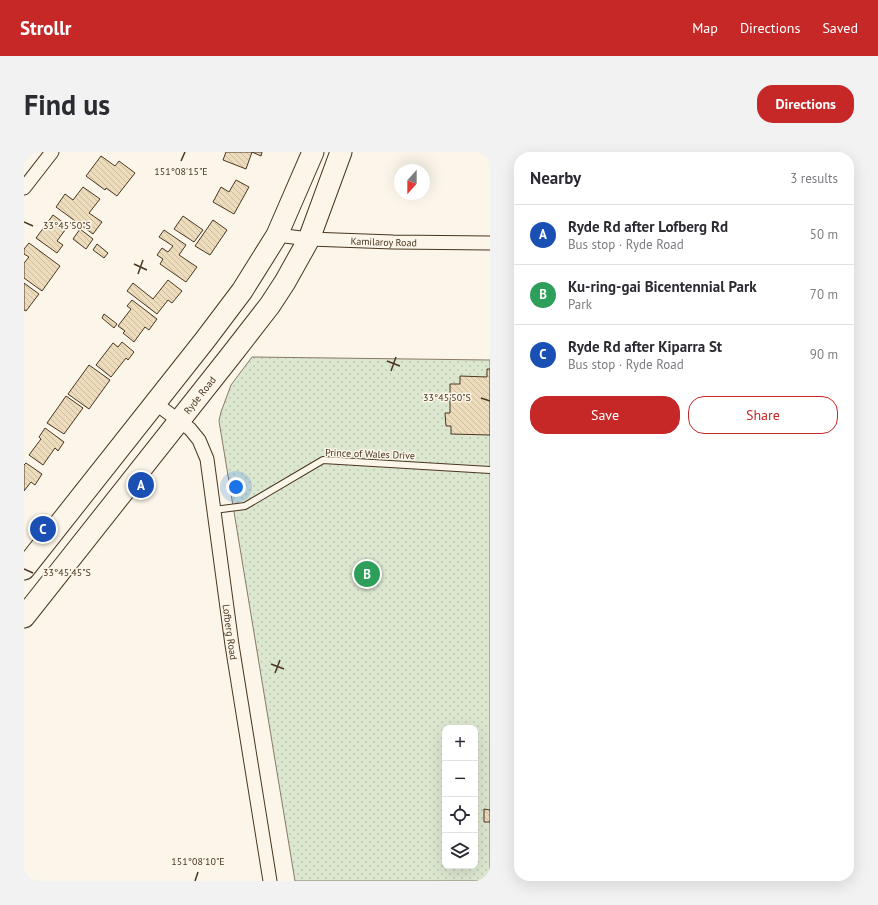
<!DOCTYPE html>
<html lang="en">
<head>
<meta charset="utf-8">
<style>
  body { margin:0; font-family:"PT Sans",sans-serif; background:#f2f2f3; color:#2b2b33 }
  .controls { position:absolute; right:12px; bottom:12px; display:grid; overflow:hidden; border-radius:8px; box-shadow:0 4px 16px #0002 }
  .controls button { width:36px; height:36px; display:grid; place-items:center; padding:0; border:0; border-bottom:1px solid #e1e1e2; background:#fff; color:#2b2b33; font:20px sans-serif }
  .compass { position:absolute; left:370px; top:12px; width:36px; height:36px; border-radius:50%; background:#fff; box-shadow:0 4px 16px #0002; rotate:201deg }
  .you { position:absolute; left:212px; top:335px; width:14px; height:14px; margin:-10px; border:3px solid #fff; border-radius:50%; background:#1a73e8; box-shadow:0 0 0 6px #1a73e833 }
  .badge { display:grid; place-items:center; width:26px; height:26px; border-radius:50%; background:#c62828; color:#fff; font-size:13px; font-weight:700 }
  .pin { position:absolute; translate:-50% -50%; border:2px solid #fff; box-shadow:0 1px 4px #0006 }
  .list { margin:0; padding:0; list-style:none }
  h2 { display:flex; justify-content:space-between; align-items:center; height:52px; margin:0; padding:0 16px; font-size:17px }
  h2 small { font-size:13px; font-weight:400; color:#7c7c81 }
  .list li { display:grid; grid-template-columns:26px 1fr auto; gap:12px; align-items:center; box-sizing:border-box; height:60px; padding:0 16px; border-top:1px solid #e1e1e2 }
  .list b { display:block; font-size:15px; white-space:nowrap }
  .list p { margin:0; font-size:13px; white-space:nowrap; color:#7c7c81 }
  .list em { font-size:13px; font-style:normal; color:#7c7c81 }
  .actions { display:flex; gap:8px; padding:12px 16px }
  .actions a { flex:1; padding:9px 0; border:1px solid #c62828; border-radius:16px; text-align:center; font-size:14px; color:#c62828 }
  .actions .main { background:#c62828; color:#fff }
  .icon { flex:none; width:22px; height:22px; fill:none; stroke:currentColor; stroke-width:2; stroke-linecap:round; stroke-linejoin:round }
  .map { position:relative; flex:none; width:466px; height:729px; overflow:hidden; border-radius:16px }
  header { display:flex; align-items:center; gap:24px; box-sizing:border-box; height:56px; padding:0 20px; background:#c62828; color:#fff }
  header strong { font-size:19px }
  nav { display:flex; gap:22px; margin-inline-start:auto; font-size:14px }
  .intro { display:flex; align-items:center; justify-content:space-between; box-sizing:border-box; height:96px; padding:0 24px }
  h1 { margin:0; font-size:28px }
  .button { padding:10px 18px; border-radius:16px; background:#c62828; color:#fff; font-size:14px; font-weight:700 }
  main { display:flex; gap:24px; padding:0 24px }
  aside { flex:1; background:#fff; border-radius:16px; box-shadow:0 4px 16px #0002 }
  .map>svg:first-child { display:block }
  .grass { fill:url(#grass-dots); stroke:#887966; fill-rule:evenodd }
  .building { fill:url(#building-back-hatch); stroke:#4a3520 }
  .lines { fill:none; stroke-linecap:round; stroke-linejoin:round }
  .service-casing { stroke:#4a3520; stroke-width:8 }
  .minor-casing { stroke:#4a3520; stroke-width:15 }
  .trunk-casing { stroke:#4a3520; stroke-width:23 }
  .service { stroke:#fbf6e9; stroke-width:6 }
  .minor { stroke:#fbf6e9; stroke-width:13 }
  .trunk { stroke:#fbf6e9; stroke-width:21 }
  .ticks { fill:none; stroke:#4a3520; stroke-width:1.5 }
  .labels { text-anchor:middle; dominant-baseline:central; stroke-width:3; stroke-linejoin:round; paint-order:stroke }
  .street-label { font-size:10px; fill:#4a3520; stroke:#fbf6e9 }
  .ticks-label { font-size:10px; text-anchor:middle; fill:#4a3520; stroke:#fbf6e9; stroke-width:3; stroke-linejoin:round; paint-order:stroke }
</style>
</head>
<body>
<header>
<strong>Strollr</strong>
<nav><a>Map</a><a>Directions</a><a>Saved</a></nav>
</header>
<div class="intro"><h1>Find us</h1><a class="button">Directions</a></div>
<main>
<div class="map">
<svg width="466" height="729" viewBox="0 0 466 729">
  <defs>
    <pattern id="grass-dots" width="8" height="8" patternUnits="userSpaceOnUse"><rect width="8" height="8" fill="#dce7d0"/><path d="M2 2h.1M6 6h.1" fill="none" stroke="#bec7b2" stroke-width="1.8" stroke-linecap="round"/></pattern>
    <pattern id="building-back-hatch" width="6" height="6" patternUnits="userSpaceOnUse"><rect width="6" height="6" fill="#ecdcbc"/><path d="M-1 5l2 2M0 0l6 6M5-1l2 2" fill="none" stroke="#ccbda1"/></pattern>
  </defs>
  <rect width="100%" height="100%" fill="#fbf6e9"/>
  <path class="grass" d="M 228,205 L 466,208 L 466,729 L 271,729 L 195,269 L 197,260 L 207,233 ZM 421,576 L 451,576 L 451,714 L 421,714 Z"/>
  <path class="building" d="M 202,0 L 238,0 L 237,4 L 228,0 L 222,17 L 199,8 Z
    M 77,4 L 91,14 L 95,9 L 111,21 L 93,44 L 82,36 L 81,38 L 62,24 Z
    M 212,28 L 225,35 L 210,62 L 189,50 L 197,35 L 205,40 Z
    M 59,35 L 76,47 L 65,61 L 78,70 L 69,82 L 32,55 L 41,42 L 49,48 Z
    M 29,63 L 44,74 L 33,89 L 39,93 L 33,101 L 12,86 Z
    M 159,64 L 179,78 L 170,90 L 150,77 Z
    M 189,68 L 203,78 L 186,103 L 171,94 Z
    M 56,77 L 69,87 L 62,97 L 49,87 Z
    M 140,78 L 162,93 L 155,103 L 173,115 L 162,130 L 136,112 L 139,107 L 133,103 L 138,96 L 144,100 L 149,94 L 135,85 Z
    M 5,91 L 36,114 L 18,139 L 0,126 L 0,111 L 5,105 L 0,102 L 0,97 Z
    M 73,92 L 84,101 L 80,106 L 69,98 Z
    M 144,128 L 158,139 L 148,151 L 144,148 L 133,162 L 103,139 L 109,131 L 129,147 Z
    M 0,131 L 15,142 L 2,159 L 0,158 Z
    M 108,148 L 133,167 L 125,178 L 121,175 L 110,190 L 99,181 L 101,179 L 94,174 L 107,157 L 103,154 Z
    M 80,162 L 93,172 L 90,176 L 78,166 Z
    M 98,190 L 110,200 L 104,208 L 102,206 L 87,225 L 72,213 L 89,191 L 94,195 Z
    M 65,213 L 86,228 L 65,257 L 44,242 Z
    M 463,217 L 466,217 L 466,283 L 427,282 L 427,274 L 422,274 L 421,261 L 426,261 L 426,232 L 436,232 L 436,224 L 463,225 Z
    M 42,244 L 59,256 L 40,282 L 23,271 Z
    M 21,276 L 40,290 L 34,299 L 31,296 L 19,313 L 5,303 L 17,287 L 15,285 Z
    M 2,311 L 18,322 L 11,333 L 7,330 L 0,339 L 0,313 Z
    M 460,657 L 466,658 L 466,670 L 460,670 Z"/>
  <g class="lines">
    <defs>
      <path id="service" d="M 190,358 L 221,354 L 299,308 L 466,318"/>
      <g id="minor">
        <path d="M 0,36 L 28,0"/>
        <path id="s1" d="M 253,83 L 285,87 L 369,90 L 466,91"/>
        <path id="s2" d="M 131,251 L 166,277 L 175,288 L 183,307 L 208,493 L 246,729"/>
      </g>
      <g id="trunk">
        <path d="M 0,417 L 181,188 L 218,139 L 253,83 L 289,0"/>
        <path id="s3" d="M 0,465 L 208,202 L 246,153 L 261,130 L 285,87 L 317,0"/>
      </g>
    </defs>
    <use href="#service" class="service-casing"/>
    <use href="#minor" class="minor-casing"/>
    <use href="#trunk" class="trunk-casing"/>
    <use href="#service" class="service"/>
    <use href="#minor" class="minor"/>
    <use href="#trunk" class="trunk"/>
  </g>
  <path class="ticks" d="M 157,9 L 161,0M 0,70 L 9,74M 110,112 L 123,118M 114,122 L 119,108M 363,209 L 376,214M 367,219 L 372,205M 457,246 L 466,249M 0,417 L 9,421M 247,512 L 260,517M 251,521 L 256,508M 171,729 L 174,720"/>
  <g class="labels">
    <g class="street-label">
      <text stroke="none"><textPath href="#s1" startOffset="107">Kamilaroy Road</textPath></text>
      <text stroke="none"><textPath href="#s3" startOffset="283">Ryde Road</textPath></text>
      <text transform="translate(346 302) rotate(2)">Prince of Wales Drive</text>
      <text stroke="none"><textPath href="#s2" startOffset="253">Lofberg Road</textPath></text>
    </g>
  </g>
  <g class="ticks-label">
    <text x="157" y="23">151°08'15"E</text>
    <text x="43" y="77">33°45'50"S</text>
    <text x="423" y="249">33°45'50"S</text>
    <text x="43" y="424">33°45'45"S</text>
    <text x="174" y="713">151°08'10"E</text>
  </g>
</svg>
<div class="controls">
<button>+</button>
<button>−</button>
<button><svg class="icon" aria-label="locate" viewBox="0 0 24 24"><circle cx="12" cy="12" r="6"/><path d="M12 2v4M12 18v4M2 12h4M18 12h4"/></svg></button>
<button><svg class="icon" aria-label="layers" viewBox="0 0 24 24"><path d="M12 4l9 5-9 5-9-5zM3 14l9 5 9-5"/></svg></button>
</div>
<svg class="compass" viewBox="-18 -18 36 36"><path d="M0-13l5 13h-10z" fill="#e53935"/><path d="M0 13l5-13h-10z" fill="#7c7c81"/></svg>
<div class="you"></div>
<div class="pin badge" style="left:117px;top:333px;background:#1a4fb4">A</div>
<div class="pin badge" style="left:343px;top:422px;background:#2e9e5b">B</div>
<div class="pin badge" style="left:19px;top:377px;background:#1a4fb4">C</div>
</div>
<aside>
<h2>Nearby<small>3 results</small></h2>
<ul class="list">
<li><span class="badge" style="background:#1a4fb4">A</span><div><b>Ryde Rd after Lofberg Rd</b><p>Bus stop · Ryde Road</p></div><em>50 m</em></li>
<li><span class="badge" style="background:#2e9e5b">B</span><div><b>Ku-ring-gai Bicentennial Park</b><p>Park</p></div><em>70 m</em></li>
<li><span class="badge" style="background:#1a4fb4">C</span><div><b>Ryde Rd after Kiparra St</b><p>Bus stop · Ryde Road</p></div><em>90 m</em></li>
</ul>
<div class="actions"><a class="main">Save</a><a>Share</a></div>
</aside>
</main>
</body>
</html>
